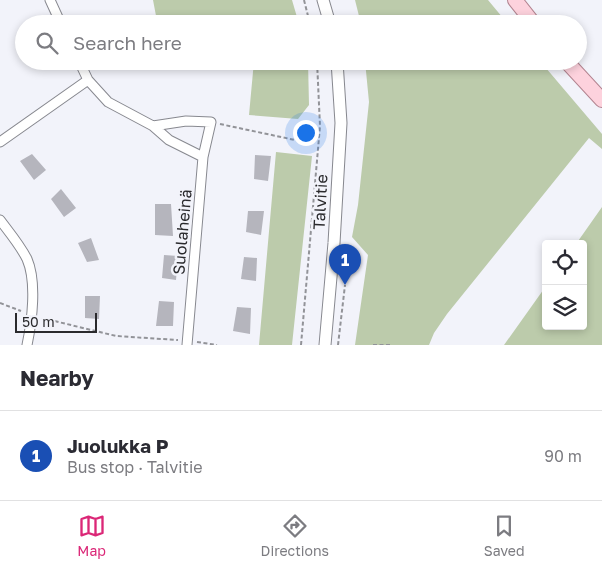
<!DOCTYPE html>
<html lang="en">
<head>
<meta charset="utf-8">
<style>
  body { margin:0; font-family:"Golos Text",sans-serif; background:#f2f2f3; color:#2b2b33 }
  .controls { position:absolute; right:15px; bottom:15px; display:grid; overflow:hidden; border-radius:5px; box-shadow:0 2px 8px #0003 }
  .controls button { width:45px; height:45px; display:grid; place-items:center; padding:0; border:0; border-bottom:1px solid #e1e1e2; background:#fff; color:#2b2b33; font:25px sans-serif }
  .scale { position:absolute; left:15px; bottom:12px; width:82px; box-sizing:border-box; padding-left:5px; border:2px solid #2a2a2d; border-top:0; font-size:14px; line-height:18px; white-space:nowrap; color:#2a2a2d; -webkit-text-stroke:4px #f2f3fa; paint-order:stroke }
  .you { position:absolute; left:305px; top:132px; width:18px; height:18px; margin:-12px; border:4px solid #fff; border-radius:50%; background:#1a73e8; box-shadow:0 0 0 8px #1a73e833 }
  .badge { display:grid; place-items:center; width:32px; height:32px; border-radius:50%; background:#db2777; color:#fff; font-size:16px; font-weight:700 }
  .pin { position:absolute; translate:-50% -41px; filter:drop-shadow(0 1px 2px #0008) }
  .pin::after { content:''; position:absolute; top:26px; width:18px; height:15px; background:inherit; clip-path:polygon(0 0,100% 0,50% 100%) }
  .list { margin:0; padding:0; list-style:none }
  h2 { display:flex; justify-content:space-between; align-items:center; height:65px; margin:0; padding:0 20px; font-size:21px }
  h2 small { font-size:16px; font-weight:400; color:#7c7c81 }
  .list li { display:grid; grid-template-columns:32px 1fr auto; gap:15px; align-items:center; box-sizing:border-box; height:90px; padding:0 20px; border-top:1px solid #e1e1e2 }
  .list b { display:block; font-size:19px; white-space:nowrap }
  .list p { margin:0; font-size:16px; white-space:nowrap; color:#7c7c81 }
  .list em { font-size:16px; font-style:normal; color:#7c7c81 }
  .icon { flex:none; width:28px; height:28px; fill:none; stroke:currentColor; stroke-width:2; stroke-linecap:round; stroke-linejoin:round }
  .map { position:relative; flex:none; width:602px; height:345px; overflow:hidden }
  .search { position:absolute; background:#fff; box-shadow:0 2px 8px #0003; left:15px; right:15px; top:15px; height:55px; display:flex; align-items:center; gap:12px; box-sizing:border-box; padding:0 18px; border-radius:28px; color:#7c7c81; font-size:19px }
  .sheet { height:155px; background:#fff }
  nav { display:flex; justify-content:space-around; align-items:center; box-sizing:border-box; height:70px; border-top:1px solid #e1e1e2; background:#fff; font-size:14px; color:#7c7c81 }
  nav a { display:grid; justify-items:center; gap:2px }
  nav .on { color:#db2777 }
  .map>svg:first-child { display:block }
  .green { fill:#bccbab }
  .building { fill:#b5b5bd }
  .lines { fill:none; stroke-linecap:round; stroke-linejoin:round }
  .minor-casing { stroke:#87888f; stroke-width:11 }
  .tertiary-casing { stroke:#87888f; stroke-width:13 }
  .primary-casing { stroke:#b28490; stroke-width:16 }
  .path { stroke:#929398; stroke-width:2; stroke-dasharray:4 2.5; stroke-linecap:butt }
  .minor { stroke:#fff; stroke-width:9 }
  .tertiary { stroke:#fff; stroke-width:11 }
  .primary { stroke:#fdd2dd; stroke-width:14 }
  .labels { text-anchor:middle; dominant-baseline:central; stroke-width:5; stroke-linejoin:round; paint-order:stroke }
  .street-label { font-size:16px; fill:#2a2a2d; stroke:#f2f3fa }
</style>
</head>
<body>
<div class="map">
<svg width="602" height="345" viewBox="0 0 602 345">
  <rect width="100%" height="100%" fill="#f2f3fa"/>
  <path class="green" d="M 153,0 L 292,0 L 299,24 L 168,24 L 157,21 Z
    M 355,0 L 488,0 L 508,24 L 361,24 Z
    M 254,61 L 308,61 L 309,105 L 298,119 L 249,115 Z
    M 365,61 L 540,61 L 602,134 L 602,149 L 589,138 L 447,314 L 434,333 L 429,345 L 355,345 L 368,255 L 352,237 L 358,205 L 369,102 Z
    M 276,152 L 312,156 L 292,345 L 259,345 Z
    M 602,207 L 602,345 L 504,345 L 546,286 L 546,326 L 583,326 L 583,244 L 576,244 Z"/>
  <path class="building" d="M 32,154 L 46,170 L 34,180 L 20,161 Z
    M 255,155 L 271,156 L 268,181 L 254,179 Z
    M 61,189 L 76,208 L 64,217 L 51,199 Z
    M 155,204 L 171,204 L 173,236 L 155,235 Z
    M 248,211 L 264,211 L 261,235 L 246,232 Z
    M 91,238 L 99,260 L 87,262 L 78,243 Z
    M 164,255 L 178,256 L 176,280 L 162,278 Z
    M 244,257 L 257,258 L 256,281 L 241,279 Z
    M 85,296 L 100,296 L 99,319 L 85,318 Z
    M 159,301 L 174,302 L 173,326 L 156,326 Z
    M 237,307 L 251,308 L 250,334 L 233,331 Z"/>
  <g class="lines">
    <defs>
      <path id="minor" d="M 50,0 L 61,24
        M 79,61 L 88,80 L 108,102 L 153,126 L 186,121 L 211,122 L 203,157 L 187,345
        M 153,126 L 169,140 L 203,157
        M 0,142 L 88,80
        M 0,220 C 9,232 20,245 27,259 C 37,282 32,321 27,345"/>
      <path id="tertiary" d="M 323,0 L 330,24
        M 325,345 L 334,243 L 341,123 L 337,61"/>
      <path id="primary" d="M 515,0 L 534,24
        M 566,61 L 602,100"/>
    </defs>
    <use href="#minor" class="minor-casing"/>
    <use href="#tertiary" class="tertiary-casing"/>
    <use href="#primary" class="primary-casing"/>
    <path class="path" d="M 304,0 L 310,24
      M 220,124 L 295,140
      M 0,303 L 21,311
      M 42,318 L 116,336 L 178,340
      M 197,342 L 217,345
      M 301,345 L 320,126 L 317,61
      M 338,345 L 345,285
      M 373,345 L 391,345"/>
    <use href="#minor" class="minor"/>
    <use href="#tertiary" class="tertiary"/>
    <use href="#primary" class="primary"/>
  </g>
  <g class="labels">
    <g class="street-label">
      <text transform="translate(320 202) rotate(-87)">Talvitie</text>
      <text transform="translate(182 232) rotate(-85)">Suolaheinä</text>
    </g>
  </g>
</svg>
<div class="controls">
<button><svg class="icon" aria-label="locate" viewBox="0 0 24 24"><circle cx="12" cy="12" r="6"/><path d="M12 2v4M12 18v4M2 12h4M18 12h4"/></svg></button>
<button><svg class="icon" aria-label="layers" viewBox="0 0 24 24"><path d="M12 4l9 5-9 5-9-5zM3 14l9 5 9-5"/></svg></button>
</div>
<div class="scale">50 m</div>
<div class="you"></div>
<div class="pin badge" style="left:345px;top:285px;background:#1a4fb4">1</div>
<div class="search"><svg class="icon" aria-label="search" viewBox="0 0 24 24"><circle cx="10" cy="10" r="6"/><path d="M15 15l6 6"/></svg>Search here</div>
</div>
<section class="sheet">
<h2>Nearby<small></small></h2>
<ul class="list">
<li><span class="badge" style="background:#1a4fb4">1</span><div><b>Juolukka P</b><p>Bus stop · Talvitie</p></div><em>90 m</em></li>
</ul>
</section>
<nav>
<a class="on"><svg class="icon" aria-label="map" viewBox="0 0 24 24"><path d="M3 6l6-2 6 2 6-2v14l-6 2-6-2-6 2zM9 4v14M15 6v14"/></svg>Map</a>
<a><svg class="icon" aria-label="directions" viewBox="0 0 24 24"><path d="M12 3l9 9-9 9-9-9zM9 14v-3h6M13 9l2 2-2 2"/></svg>Directions</a>
<a><svg class="icon" aria-label="saved" viewBox="0 0 24 24"><path d="M7 4h10v16l-5-4-5 4z"/></svg>Saved</a>
</nav>
</body>
</html>
